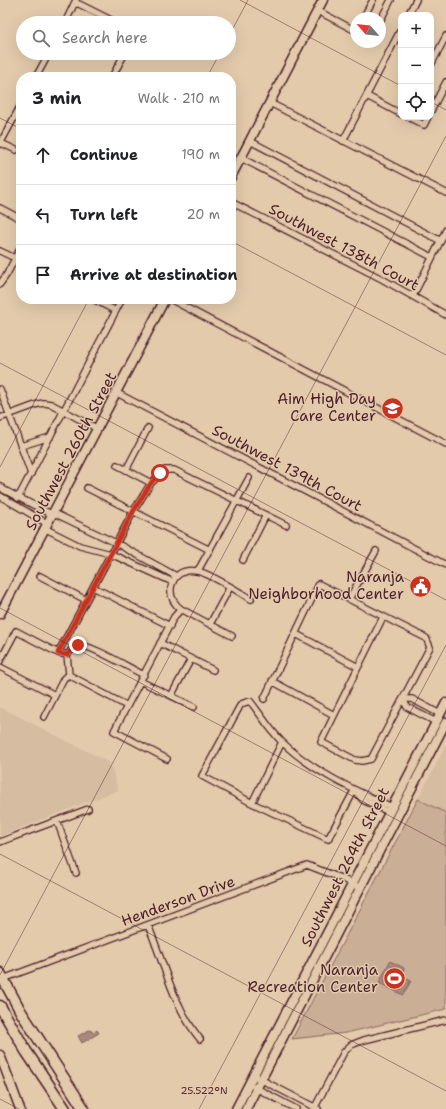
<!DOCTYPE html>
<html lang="en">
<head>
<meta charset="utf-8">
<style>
  body { margin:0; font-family:"Shantell Sans",sans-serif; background:#f2f2f2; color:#202124 }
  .controls { position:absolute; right:12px; top:12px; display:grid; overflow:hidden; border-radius:8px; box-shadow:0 4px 16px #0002 }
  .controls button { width:36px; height:36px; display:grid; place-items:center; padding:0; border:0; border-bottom:1px solid #e0e0e0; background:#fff; color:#202124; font:20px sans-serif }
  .compass { position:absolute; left:350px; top:12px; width:36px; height:36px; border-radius:50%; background:#fff; box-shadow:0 4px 16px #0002; rotate:298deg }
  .stop { position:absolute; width:12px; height:12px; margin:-9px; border:3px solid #c8321e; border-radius:50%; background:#fff }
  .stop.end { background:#c8321e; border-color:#fff; box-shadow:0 1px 4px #0008 }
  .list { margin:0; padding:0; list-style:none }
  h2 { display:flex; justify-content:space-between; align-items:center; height:52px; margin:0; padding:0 16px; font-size:17px }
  h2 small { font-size:13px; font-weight:400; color:#757577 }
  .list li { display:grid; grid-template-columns:26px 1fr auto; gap:12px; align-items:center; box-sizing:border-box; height:60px; padding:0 16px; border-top:1px solid #e0e0e0 }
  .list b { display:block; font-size:15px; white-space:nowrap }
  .list em { font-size:13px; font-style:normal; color:#757577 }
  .icon { flex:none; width:22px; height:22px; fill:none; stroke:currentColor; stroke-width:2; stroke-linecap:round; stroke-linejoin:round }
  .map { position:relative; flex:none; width:446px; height:1109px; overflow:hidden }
  .search { position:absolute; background:#fff; box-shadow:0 4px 16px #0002; left:16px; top:16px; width:220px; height:44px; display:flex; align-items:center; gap:10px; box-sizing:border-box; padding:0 14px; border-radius:22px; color:#757577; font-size:15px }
  .panel { position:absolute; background:#fff; box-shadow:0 4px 16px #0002; left:16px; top:72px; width:220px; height:232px; border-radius:16px }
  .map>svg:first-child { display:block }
  .built { fill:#d6bca0 }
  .green { fill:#caae96; stroke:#8a6660 }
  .water { fill:#a9897b; stroke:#835f5b }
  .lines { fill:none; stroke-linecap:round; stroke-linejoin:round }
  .shore { stroke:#70494b; stroke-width:1 }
  .street-casing { stroke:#4a1f2b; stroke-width:8 }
  .secondary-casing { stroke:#4a1f2b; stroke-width:11 }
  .highway-casing { stroke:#4a1f2b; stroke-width:13 }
  .street { stroke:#e3caab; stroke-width:5.5 }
  .secondary { stroke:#e3caab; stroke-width:8 }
  .highway { stroke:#e3caab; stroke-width:10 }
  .route { stroke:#c8321e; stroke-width:5 }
  .ticks { fill:none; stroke:#4a1f2b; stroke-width:1; stroke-opacity:0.45 }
  .labels { text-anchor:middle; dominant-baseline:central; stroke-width:3; stroke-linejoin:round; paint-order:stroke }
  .street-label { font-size:15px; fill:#4a1f2b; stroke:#e3caab }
  .poi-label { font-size:15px; fill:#4a1f2b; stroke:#e3caab; text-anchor:end }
  .ticks-label { font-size:10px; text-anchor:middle; fill:#4a1f2b; stroke:#e3caab; stroke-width:3; stroke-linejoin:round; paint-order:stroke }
</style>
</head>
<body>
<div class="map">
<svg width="446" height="1109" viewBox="0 0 446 1109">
  <rect width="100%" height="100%" fill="#e3caab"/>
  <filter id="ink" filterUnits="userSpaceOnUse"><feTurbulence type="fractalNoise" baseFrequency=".025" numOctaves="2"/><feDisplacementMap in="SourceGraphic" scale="8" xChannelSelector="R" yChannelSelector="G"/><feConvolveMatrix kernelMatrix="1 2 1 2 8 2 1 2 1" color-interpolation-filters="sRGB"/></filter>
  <g filter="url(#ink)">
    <path class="built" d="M 0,707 L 110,763 L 118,790 L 0,836 Z
      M 446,745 L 446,813 L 418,799 Z"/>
    <path class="green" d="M 418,799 L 446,813 L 446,1009 L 346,1033 L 292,1039 Z"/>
    <path class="water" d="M 390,961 L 404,968 L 402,976 L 411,981 L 403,995 L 379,983 Z
      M 89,1030 L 94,1032 L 97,1030 L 99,1033 L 82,1043 L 78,1036 Z"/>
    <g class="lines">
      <path class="shore" d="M 393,967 L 399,970 L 398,977 L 405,983 L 401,989 L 385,981 L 391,968 Z"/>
      <defs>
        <path id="street" d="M 75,4 L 79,4 L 117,23
          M 318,11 L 356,31
          M 408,15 L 416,0
          M 363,18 L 373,0
          M 380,21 L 391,0
          M 65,23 L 76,0
          M 431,65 L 446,36
          M 36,77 L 49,53
          M 112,77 L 125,53
          M 367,96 L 401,114
          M 270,103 L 446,193
          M 431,111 L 446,82
          M 408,117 L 424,125 L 428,117
          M 250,141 L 441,241
          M 343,141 L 401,29
          M 1,143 L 16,150
          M 0,144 L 21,105
          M 241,158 L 432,257
          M 231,202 L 382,279 L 446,315
          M 0,208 L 21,219
          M 0,251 L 21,261
          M 0,284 L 7,274 L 21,247
          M 413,296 L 446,230
          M 93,299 L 116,311
          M 170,299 L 446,444
          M 0,389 L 31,474
          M 117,393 L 446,565
          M 0,418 L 38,404 L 44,403 L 51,404 L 98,429
          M 21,446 L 50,437
          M 117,465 L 151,483
          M 126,470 L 148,428
          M 0,486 L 4,490 L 53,515
          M 87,488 L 210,550
          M 0,496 L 48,524
          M 18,498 L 122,299
          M 54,513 L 116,543 L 176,576
          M 46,529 L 80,546 L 111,554 L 173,582
          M 243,560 L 266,515
          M 197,571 L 200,567 L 249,478
          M 40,576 L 86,600
          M 93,587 L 170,626
          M 349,599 L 376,551
          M 210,624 L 230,587
          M 296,634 L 358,667
          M 232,636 L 181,609 C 174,604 170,598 171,588 C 173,575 183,569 196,571 C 208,572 239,592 251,599
          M 160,643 L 213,670
          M 58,653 L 133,512 L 151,483 L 165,470 L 174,470 L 286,525
          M 0,661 L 16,631 L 58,653 L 67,655
          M 0,667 L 55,695
          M 69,675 L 67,655 C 70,652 73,646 78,645 C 90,644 131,669 144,675
          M 69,675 L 127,706
          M 140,681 L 194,707
          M 272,681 L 334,715
          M 171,696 L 191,659
          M 264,699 L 319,584 L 426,638 L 430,647 L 371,759 L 362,761 L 355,760 L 321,742 L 383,617
          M 403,699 L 407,707 L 436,722
          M 403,699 L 412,699 L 440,714
          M 44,717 L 64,678 L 69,675
          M 167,759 L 114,731 L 174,617 L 181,609
          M 354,791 L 328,839 L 252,803 L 202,776 L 241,704 L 250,701 C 261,715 270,730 282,742 C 313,772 354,790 392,807
          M 356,792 L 363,800 L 389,812
          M 252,803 L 282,742
          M 57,821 L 76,873
          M 0,842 L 88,809
          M 148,925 C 164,963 173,1006 200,1039
          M 3,979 L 307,865 L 343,879 L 360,888
          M 258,1078 L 318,1109
          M 254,1087 L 296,1109
          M 315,1107 L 344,1052 L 351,1045 L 364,1040 L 446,1020"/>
        <path id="secondary" d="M 231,177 L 323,0
          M 0,614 L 165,299
          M 0,1055 L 20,1109
          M 236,1109 L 446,703
          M 246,1109 L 446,722"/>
        <path id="highway" d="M 0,973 L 21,1012 L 84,1109
          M 0,1006 L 26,1051 L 65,1109"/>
      </defs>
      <use href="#street" class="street-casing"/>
      <use href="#secondary" class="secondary-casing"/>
      <use href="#highway" class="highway-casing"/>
      <use href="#street" class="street"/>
      <use href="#secondary" class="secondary"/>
      <use href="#highway" class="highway"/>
    </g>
  </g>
  <g class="lines" filter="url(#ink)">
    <path class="route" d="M 78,645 L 74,647 L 67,655 L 58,653 L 133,512 L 151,483 L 160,473"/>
  </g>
  <path class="ticks" d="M 240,0 L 401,86M 229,36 L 248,0M 207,77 L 220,53M 431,102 L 446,110M 0,118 L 21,129M 231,241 L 446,355M 0,363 L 446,600M 0,467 L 89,299M 0,608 L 446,846M 0,854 L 446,1091M 0,975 L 446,136M 0,1099 L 19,1109M 199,1109 L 446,645"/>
  <defs>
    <symbol id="school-disc" viewBox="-11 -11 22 22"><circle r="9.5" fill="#c8321e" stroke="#e3caab"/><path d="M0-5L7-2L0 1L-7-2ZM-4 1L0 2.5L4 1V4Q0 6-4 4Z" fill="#fff"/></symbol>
    <symbol id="civic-disc" viewBox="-11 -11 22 22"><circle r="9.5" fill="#c8321e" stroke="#e3caab"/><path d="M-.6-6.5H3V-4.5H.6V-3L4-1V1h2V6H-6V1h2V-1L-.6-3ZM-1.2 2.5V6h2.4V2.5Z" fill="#fff"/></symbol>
    <symbol id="stadium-disc" viewBox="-11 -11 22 22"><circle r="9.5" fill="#c8321e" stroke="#e3caab"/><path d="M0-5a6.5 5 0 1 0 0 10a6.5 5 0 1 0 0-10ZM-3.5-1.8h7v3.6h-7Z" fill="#fff"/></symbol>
  </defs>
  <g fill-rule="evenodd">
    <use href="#school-disc" x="380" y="396" width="25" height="25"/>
    <use href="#civic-disc" x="408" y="574" width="25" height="25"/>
    <use href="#stadium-disc" x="382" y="966" width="25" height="25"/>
  </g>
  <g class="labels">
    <g class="street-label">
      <text transform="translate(344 247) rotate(28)">Southwest 138th Court</text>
      <text transform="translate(71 451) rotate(-62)">Southwest 260th Street</text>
      <text transform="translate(287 468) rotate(28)">Southwest 139th Court</text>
      <text transform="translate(345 867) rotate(-63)">Southwest 264th Street</text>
      <text transform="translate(178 901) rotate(-20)">Henderson Drive</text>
    </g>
    <g class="poi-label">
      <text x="376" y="399">Aim High Day<tspan x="376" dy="17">Care Center</tspan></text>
      <text x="404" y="577">Naranja<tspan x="404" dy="17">Neighborhood Center</tspan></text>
      <text x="378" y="970">Naranja<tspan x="378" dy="17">Recreation Center</tspan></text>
    </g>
  </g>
  <g class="ticks-label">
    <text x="204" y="1094">25.522°N</text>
  </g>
</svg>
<div class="controls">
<button>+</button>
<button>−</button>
<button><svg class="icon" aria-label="locate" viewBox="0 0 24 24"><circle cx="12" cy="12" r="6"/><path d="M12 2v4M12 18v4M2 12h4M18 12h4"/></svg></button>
</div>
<svg class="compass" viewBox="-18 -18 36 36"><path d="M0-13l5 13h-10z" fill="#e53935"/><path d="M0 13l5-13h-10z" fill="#757577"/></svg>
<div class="stop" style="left:160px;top:473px"></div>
<div class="stop end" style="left:78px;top:645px"></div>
<div class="search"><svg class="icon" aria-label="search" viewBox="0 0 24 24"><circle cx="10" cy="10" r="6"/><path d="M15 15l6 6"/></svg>Search here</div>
<section class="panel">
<h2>3 min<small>Walk · 210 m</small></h2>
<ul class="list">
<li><svg class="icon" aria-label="ahead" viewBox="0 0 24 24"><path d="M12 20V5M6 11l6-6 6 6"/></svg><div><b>Continue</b></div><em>190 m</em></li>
<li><svg class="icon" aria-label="left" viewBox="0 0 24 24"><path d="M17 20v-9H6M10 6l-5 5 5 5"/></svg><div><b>Turn left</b></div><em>20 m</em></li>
<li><svg class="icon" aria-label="arrive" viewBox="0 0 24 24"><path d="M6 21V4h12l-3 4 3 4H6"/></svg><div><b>Arrive at destination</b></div></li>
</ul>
</section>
</div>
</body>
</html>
